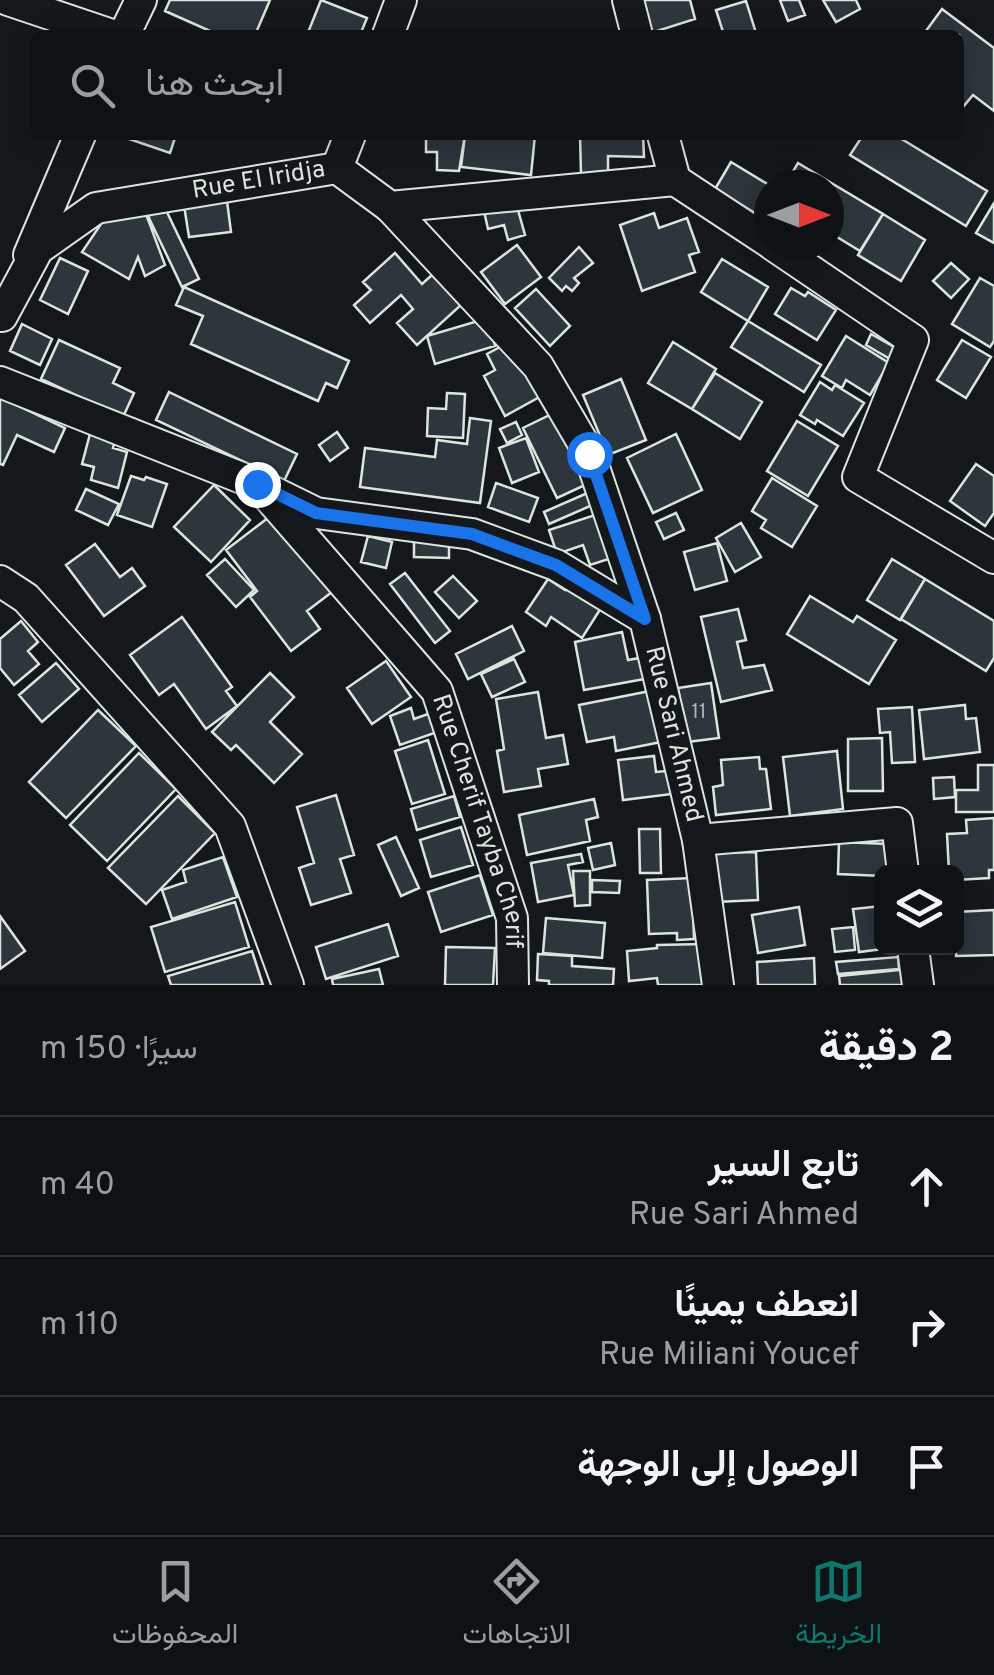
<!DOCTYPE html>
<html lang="ar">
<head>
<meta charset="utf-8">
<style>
  body { margin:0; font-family:Overpass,Vazirmatn,sans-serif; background:#1d2022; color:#f1f3f6; direction:rtl }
  .controls { position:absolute; right:30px; bottom:30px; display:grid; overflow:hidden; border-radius:15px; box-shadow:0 5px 25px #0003 }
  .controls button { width:90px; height:90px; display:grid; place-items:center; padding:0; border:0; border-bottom:2px solid #2f3234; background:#0f1215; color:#f1f3f6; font:50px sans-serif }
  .compass { position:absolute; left:754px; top:170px; width:90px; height:90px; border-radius:50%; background:#0f1215; box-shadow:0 5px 25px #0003; rotate:90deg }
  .stop { position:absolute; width:30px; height:30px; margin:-22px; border:8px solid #1a73e8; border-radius:50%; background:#fff }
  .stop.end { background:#1a73e8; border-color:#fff; box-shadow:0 2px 10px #0008 }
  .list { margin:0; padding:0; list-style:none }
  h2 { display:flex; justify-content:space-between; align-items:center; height:130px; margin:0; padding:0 40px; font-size:42px }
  h2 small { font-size:32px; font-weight:400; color:#9b9ea0 }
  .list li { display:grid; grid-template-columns:65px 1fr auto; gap:30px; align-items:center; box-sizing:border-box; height:140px; padding:0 40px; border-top:2px solid #2f3234 }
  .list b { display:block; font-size:38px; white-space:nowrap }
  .list p { margin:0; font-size:32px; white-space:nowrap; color:#9b9ea0 }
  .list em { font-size:32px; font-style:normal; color:#9b9ea0 }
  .icon { flex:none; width:55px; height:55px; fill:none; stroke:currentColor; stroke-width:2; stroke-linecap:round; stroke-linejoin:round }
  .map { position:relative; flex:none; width:994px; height:985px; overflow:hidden; direction:ltr }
  .search { position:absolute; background:#0f1215; box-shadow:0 5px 25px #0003; left:30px; right:30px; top:30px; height:110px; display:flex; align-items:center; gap:25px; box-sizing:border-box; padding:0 35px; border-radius:15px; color:#9b9ea0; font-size:38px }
  .sheet { height:550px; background:#0f1215 }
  nav { display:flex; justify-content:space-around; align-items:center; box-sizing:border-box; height:140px; border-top:2px solid #2f3234; background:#0f1215; font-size:28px; color:#9b9ea0 }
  nav a { display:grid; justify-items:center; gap:5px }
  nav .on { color:#0f766e }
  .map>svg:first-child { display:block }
  .building { fill:#2c363c; stroke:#d8e6dc; stroke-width:2.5 }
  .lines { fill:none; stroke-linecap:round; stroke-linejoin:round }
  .minor-casing { stroke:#d8e6dc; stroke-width:34 }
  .minor { stroke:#14181c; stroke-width:30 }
  .route { stroke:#1a73e8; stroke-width:12 }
  .labels { text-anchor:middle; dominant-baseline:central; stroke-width:8; stroke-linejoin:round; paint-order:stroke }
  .number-label { font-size:20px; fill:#adbab4 }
  .street-label { font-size:25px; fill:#d8e6dc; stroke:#14181c }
</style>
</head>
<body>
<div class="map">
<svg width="994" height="985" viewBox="0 0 994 985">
  <rect width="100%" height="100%" fill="#14181c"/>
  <path class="building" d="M 170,0 L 270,0 L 255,35 L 219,35 L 165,11 Z
    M 321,0 L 367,18 L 360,35 L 307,35 Z
    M 641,0 L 690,0 L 695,19 L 651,33 Z
    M 780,0 L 799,0 L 805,15 L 788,21 Z
    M 823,0 L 856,0 L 860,9 L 836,22 Z
    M 746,1 L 756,33 L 724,35 L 716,10 Z
    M 942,9 L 994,48 L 994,111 L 973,95 L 963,107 L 959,104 L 959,35 L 923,35 Z
    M 127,135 L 176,135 L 170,153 L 126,138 Z
    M 426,135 L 465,135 L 459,171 L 437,170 L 437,152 L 426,152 Z
    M 465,135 L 535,135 L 531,175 L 461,167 Z
    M 580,135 L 643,135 L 644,157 L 608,156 L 608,175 L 581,174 Z
    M 863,135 L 895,135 L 987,191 L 966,226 L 850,155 Z
    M 731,162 L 769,185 L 769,201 L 760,216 L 715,189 Z
    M 798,163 L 883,214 L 860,251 L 829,232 L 829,185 L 785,185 Z
    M 226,193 L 231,232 L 189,237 L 183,199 Z
    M 516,203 L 525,235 L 508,240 L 504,225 L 488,229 L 484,211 Z
    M 994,203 L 994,243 L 976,233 Z
    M 143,206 L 165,265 L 145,276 L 138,257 L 129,279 L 82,252 L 105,218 Z
    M 165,208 L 199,279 L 182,287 L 148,216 Z
    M 654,213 L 659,228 L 687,218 L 699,252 L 689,255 L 695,272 L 642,291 L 620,225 Z
    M 883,214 L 925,240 L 901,281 L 858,255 Z
    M 517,245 L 541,277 L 505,304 L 481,272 Z
    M 579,247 L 593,263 L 574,278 L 579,283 L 572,291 L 566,286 L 562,291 L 549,278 Z
    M 395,253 L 422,284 L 433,274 L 461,305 L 417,345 L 397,323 L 413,309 L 401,295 L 370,323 L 354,305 L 371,290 L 363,282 Z
    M 60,258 L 88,271 L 68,314 L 40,300 Z
    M 722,259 L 768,287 L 748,321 L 701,292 Z
    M 951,263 L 969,279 L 951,298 L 933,281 Z
    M 980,278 L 994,286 L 994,341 L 990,347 L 952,324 Z
    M 184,287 L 349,361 L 337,388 L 326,383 L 318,401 L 191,344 L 203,316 L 176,305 Z
    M 791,288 L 805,296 L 808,292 L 836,310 L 817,340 L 775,314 Z
    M 536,289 L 570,326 L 550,346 L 515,308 Z
    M 488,318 L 495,346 L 435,364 L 427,336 Z
    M 748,321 L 821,365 L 804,392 L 731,347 Z
    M 22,324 L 52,339 L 40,365 L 10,351 Z
    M 871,334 L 896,348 L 890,359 L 866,345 Z
    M 846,336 L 889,363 L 870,395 L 846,380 L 842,388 L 822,376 Z
    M 59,340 L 120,368 L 113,383 L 134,393 L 123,417 L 41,379 Z
    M 513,340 L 543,395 L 505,416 L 484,376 L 495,370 L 487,354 Z
    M 962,340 L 991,357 L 966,398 L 937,380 Z
    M 673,342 L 716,369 L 692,409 L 648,383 Z
    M 715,373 L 762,402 L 740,439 L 692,409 Z
    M 621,379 L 646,440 L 608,455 L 583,395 Z
    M 820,382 L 832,390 L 835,385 L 864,403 L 843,436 L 817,420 L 815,424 L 800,415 Z
    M 169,392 L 297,454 L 284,481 L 156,420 Z
    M 447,393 L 465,394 L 463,438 L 427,436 L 428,408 L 446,409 Z
    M 0,397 L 65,428 L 54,452 L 17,435 L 3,465 L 0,464 Z
    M 562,409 L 596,480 L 557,498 L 523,428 Z
    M 470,418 L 491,421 L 480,503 L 360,487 L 365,448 L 435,457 L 437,440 L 467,444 Z
    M 797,421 L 838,446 L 808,496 L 767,471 Z
    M 516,422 L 522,435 L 507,443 L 500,429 Z
    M 91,430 L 116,436 L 113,448 L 127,452 L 118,488 L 91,480 L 94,467 L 82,464 Z
    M 337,432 L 348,448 L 330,461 L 319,445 Z
    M 676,434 L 702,490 L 653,513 L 627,458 Z
    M 526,438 L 539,472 L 512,483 L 499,448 Z
    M 976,464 L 994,476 L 994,513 L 985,526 L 950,501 Z
    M 131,476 L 144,480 L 146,477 L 167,484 L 152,527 L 117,515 Z
    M 772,478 L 817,506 L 792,547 L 761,528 L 766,520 L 752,511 Z
    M 496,483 L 538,498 L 529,522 L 488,507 Z
    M 214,485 L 250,520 L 211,562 L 174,527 Z
    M 86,489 L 119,504 L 108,525 L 76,510 Z
    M 592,491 L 597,503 L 549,524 L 544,512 Z
    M 601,513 L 615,557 L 590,565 L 583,545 L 557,554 L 549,530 Z
    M 676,513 L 684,530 L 664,539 L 656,522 Z
    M 273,514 L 332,592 L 307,611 L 320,629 L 291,651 L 250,597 L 257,591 L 226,550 Z
    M 741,523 L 761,557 L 735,572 L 716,538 Z
    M 368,536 L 392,542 L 386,568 L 361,562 Z
    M 414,537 L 449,538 L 449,558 L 414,557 Z
    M 717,543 L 727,581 L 695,590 L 684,552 Z
    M 95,544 L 120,577 L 132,568 L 145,586 L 104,616 L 66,565 Z
    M 225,559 L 254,590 L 236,607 L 207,575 Z
    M 892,559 L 925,579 L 900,620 L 867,600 Z
    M 405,573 L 450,631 L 435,643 L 390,584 Z
    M 453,576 L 477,601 L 459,618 L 435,592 Z
    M 548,579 L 565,590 L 568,585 L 601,608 L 582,638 L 551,617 L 546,626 L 526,612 Z
    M 925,579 L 994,621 L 994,658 L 986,671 L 901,619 Z
    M 810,596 L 853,622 L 857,616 L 896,640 L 869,684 L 787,634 Z
    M 738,609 L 746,640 L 737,642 L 743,668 L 764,665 L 772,690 L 721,702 L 701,617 Z
    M 182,617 L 232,687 L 226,691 L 237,706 L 206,729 L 174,684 L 159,695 L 130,655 Z
    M 21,621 L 38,642 L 28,651 L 39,664 L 14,685 L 0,668 L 0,639 Z
    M 512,626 L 524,651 L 468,679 L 456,654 Z
    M 622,632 L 628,660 L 645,657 L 650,678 L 584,690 L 575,642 Z
    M 514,659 L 525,682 L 492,697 L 481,674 Z
    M 386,661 L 411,697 L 372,724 L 347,688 Z
    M 56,663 L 79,689 L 42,722 L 19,695 Z
    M 270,673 L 294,697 L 270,722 L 302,754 L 274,783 L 236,745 L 231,750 L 212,732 Z
    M 711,683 L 719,738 L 687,742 L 678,688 Z
    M 650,691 L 661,742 L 616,751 L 614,737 L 587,742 L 579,705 Z
    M 538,692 L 546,738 L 563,735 L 568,764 L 538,769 L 541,786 L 504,792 L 497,751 L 504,749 L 496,699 Z
    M 965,705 L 966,719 L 976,718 L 980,752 L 924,759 L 919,710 Z
    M 912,707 L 915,762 L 892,763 L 890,732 L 880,733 L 878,709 Z
    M 411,708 L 414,719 L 436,711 L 443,730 L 400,745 L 390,716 Z
    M 98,710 L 136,746 L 66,818 L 29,782 Z
    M 882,738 L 883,791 L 848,791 L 848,739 Z
    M 428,740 L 445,794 L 412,804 L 395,751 Z
    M 837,751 L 843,809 L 790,816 L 783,757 Z
    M 139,753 L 176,789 L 107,861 L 70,825 Z
    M 654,756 L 656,772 L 678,770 L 680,793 L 623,800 L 618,760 Z
    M 759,757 L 760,769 L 766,769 L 771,809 L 716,815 L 713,787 L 723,785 L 721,760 Z
    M 978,765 L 994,765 L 994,812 L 956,812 L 956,790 L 978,790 Z
    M 954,777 L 955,797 L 934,799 L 933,778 Z
    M 336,795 L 354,855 L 340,859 L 351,893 L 311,905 L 299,868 L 314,863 L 297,807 Z
    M 178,796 L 215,833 L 146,904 L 108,868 Z
    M 454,796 L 460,817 L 417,830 L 411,809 Z
    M 594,799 L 598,817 L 586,820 L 590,841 L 527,855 L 519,815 Z
    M 994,818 L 994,870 L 989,870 L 989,878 L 956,880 L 956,872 L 949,872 L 947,834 L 967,833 L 966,820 Z
    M 461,827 L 473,865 L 431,877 L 420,840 Z
    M 639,829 L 660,829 L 661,873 L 640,873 Z
    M 396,837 L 419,888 L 401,896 L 378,845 Z
    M 839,842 L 889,844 L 888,872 L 882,872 L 882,876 L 838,874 Z
    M 611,843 L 615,865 L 593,870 L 588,848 Z
    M 756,852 L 758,900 L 716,902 L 714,853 Z
    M 581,854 L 583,862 L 568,865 L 574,895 L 538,902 L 531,863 Z
    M 223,857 L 237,897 L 172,919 L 162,890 L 186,882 L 183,870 Z
    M 573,871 L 590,871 L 590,905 L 575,906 Z
    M 480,875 L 493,915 L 441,932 L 428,892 Z
    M 692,878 L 694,939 L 677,940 L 677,933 L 649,934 L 647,880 Z
    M 592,880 L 620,881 L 619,893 L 592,892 Z
    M 235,902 L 249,947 L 165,972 L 151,927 Z
    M 882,906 L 882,948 L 891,948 L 859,952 L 853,909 Z
    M 799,907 L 805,945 L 758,953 L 752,915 Z
    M 994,910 L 994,955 L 956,956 L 956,912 Z
    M 0,916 L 25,951 L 0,969 Z
    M 546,918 L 605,923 L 602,958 L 543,953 Z
    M 388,924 L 398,956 L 326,979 L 316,947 Z
    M 853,927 L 855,950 L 835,952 L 832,929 Z
    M 704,944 L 710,985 L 658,985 L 657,978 L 629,981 L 627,951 L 657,948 L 657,945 Z
    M 446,947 L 495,948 L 493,985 L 445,985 Z
    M 252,951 L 263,985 L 171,985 L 168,976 Z
    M 538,954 L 572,956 L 572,966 L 614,969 L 613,985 L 549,985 L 549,981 L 537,980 Z
    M 898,957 L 899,969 L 838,974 L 836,962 Z
    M 814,958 L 815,985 L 758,985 L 757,962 Z
    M 379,969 L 383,985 L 333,985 L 332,979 Z
    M 909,969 L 911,985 L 840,985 L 839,976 Z"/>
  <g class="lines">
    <defs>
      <g id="minor">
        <path d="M 8,0 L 112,35"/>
        <path d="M 628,0 L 637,35"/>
        <path d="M 124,35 L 141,0"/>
        <path d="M 388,35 L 401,0"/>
        <path d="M 663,135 L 675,180"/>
        <path d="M 337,168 L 350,135"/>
        <path d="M 675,180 L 769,242"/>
        <path id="s1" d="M 390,207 L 538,366 L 589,453 L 645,619 L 698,840 L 718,985"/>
        <path d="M 773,245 L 913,340 L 858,477 L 994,558"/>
        <path d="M 29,255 L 80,135"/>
        <path id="s2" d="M 2,316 L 38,249 L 96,208 L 337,168 L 390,207 L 675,180"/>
        <path d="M 0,382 L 257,484 L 316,513 L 472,534 L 556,565 L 645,619"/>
        <path id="s3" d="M 266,494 L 437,691 L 512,918 L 513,985"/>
        <path d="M 0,581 L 26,598 L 230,826 L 288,985"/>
        <path d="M 698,840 L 897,823 L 903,872"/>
        <path d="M 913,948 L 918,985"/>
      </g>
    </defs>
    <use href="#minor" class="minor-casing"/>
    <use href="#minor" class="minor"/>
  </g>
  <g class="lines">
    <path class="route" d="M 257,484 L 316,513 L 472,534 L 556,565 L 645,619 L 589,454"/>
  </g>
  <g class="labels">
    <g class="number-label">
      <text x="699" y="713">11</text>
    </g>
    <g class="street-label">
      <text stroke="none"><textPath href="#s2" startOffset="312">Rue El Iridja</textPath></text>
      <text stroke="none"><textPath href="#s1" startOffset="612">Rue Sari Ahmed</textPath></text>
      <text stroke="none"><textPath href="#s3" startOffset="398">Rue Cherif Tayba Cherif</textPath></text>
    </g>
  </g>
</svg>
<div class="controls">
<button><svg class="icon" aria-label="layers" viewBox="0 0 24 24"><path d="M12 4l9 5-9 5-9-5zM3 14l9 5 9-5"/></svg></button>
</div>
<svg class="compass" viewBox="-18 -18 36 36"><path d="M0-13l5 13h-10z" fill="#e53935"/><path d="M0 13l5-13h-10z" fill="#9b9ea0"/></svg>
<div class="stop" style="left:589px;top:454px"></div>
<div class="stop end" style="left:257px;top:484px"></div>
<div class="search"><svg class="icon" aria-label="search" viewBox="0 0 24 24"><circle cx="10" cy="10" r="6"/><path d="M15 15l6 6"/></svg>ابحث هنا</div>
</div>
<section class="sheet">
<h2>2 دقيقة<small>سيرًا · 150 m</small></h2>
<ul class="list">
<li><svg class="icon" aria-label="ahead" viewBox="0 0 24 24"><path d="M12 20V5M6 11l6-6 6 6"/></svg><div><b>تابع السير</b><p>Rue Sari Ahmed</p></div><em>40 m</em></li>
<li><svg class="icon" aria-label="right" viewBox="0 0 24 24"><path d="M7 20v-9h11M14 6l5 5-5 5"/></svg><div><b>انعطف يمينًا</b><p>Rue Miliani Youcef</p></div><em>110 m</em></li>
<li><svg class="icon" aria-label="arrive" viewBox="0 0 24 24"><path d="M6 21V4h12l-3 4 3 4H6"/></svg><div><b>الوصول إلى الوجهة</b></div></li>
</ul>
</section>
<nav>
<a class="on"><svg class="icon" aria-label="map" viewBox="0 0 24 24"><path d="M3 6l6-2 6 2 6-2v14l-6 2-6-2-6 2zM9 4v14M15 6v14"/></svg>الخريطة</a>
<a><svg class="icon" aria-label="directions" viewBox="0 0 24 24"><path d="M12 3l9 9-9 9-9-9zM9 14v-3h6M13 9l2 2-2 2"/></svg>الاتجاهات</a>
<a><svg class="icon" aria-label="saved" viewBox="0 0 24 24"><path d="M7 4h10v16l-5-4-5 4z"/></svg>المحفوظات</a>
</nav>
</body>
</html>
